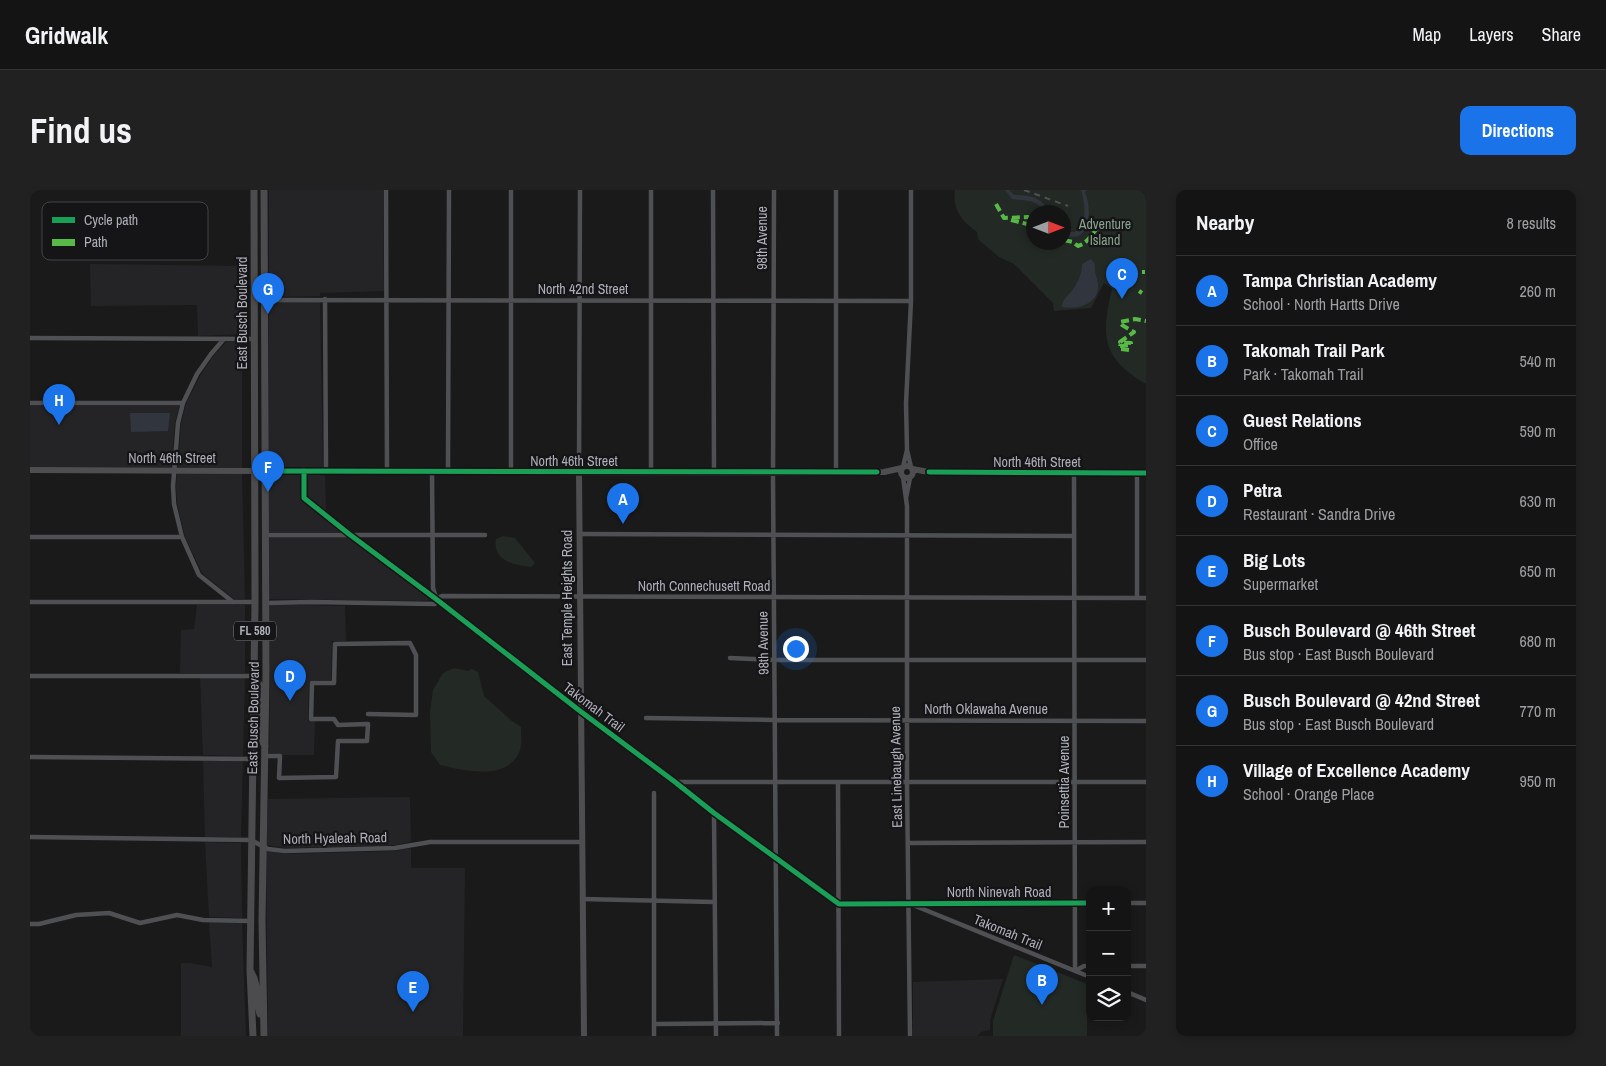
<!DOCTYPE html>
<html lang="en">
<head>
<meta charset="utf-8">
<style>
  body { margin:0; font-family:"Archivo Narrow",sans-serif; background:#212122; color:#f1f3f6 }
  .controls { position:absolute; right:15px; bottom:15px; display:grid; overflow:hidden; border-radius:10px; box-shadow:0 2px 8px #0003 }
  .controls button { width:45px; height:45px; display:grid; place-items:center; padding:0; border:0; border-bottom:1px solid #333334; background:#141414; color:#f1f3f6; font:25px sans-serif }
  .compass { position:absolute; left:996px; top:15px; width:45px; height:45px; border-radius:50%; background:#141414; box-shadow:0 2px 8px #0003; rotate:90deg }
  .you { position:absolute; left:765px; top:458px; width:18px; height:18px; margin:-12px; border:4px solid #fff; border-radius:50%; background:#1a73e8; box-shadow:0 0 0 8px #1a73e833 }
  .badge { display:grid; place-items:center; width:32px; height:32px; border-radius:50%; background:#1a73e8; color:#fff; font-size:16px; font-weight:700 }
  .pin { position:absolute; translate:-50% -41px; filter:drop-shadow(0 1px 2px #0008) }
  .pin::after { content:''; position:absolute; top:26px; width:18px; height:15px; background:inherit; clip-path:polygon(0 0,100% 0,50% 100%) }
  .list { margin:0; padding:0; list-style:none }
  h2 { display:flex; justify-content:space-between; align-items:center; height:65px; margin:0; padding:0 20px; font-size:21px }
  h2 small { font-size:16px; font-weight:400; color:#9d9ea0 }
  .list li { display:grid; grid-template-columns:32px 1fr auto; gap:15px; align-items:center; box-sizing:border-box; height:70px; padding:0 20px; border-top:1px solid #333334 }
  .list b { display:block; font-size:19px; white-space:nowrap }
  .list p { margin:0; font-size:16px; white-space:nowrap; color:#9d9ea0 }
  .list em { font-size:16px; font-style:normal; color:#9d9ea0 }
  .icon { flex:none; width:28px; height:28px; fill:none; stroke:currentColor; stroke-width:2; stroke-linecap:round; stroke-linejoin:round }
  .map { position:relative; flex:none; width:1116px; height:846px; overflow:hidden; border-radius:10px }
  header { display:flex; align-items:center; gap:30px; box-sizing:border-box; height:70px; padding:0 25px; background:#141414; border-bottom:1px solid #333334 }
  header strong { font-size:24px }
  nav { display:flex; gap:28px; margin-inline-start:auto; font-size:18px }
  .intro { display:flex; align-items:center; justify-content:space-between; box-sizing:border-box; height:120px; padding:0 30px }
  h1 { margin:0; font-size:35px }
  .button { padding:12px 22px; border-radius:10px; background:#1a73e8; color:#fff; font-size:18px; font-weight:700 }
  main { display:flex; gap:30px; padding:0 30px }
  aside { flex:1; background:#141414; border-radius:10px; box-shadow:0 2px 8px #0003 }
  .map>svg:first-child { display:block }
  .built { fill:#242426 }
  .green { fill:#232924; fill-rule:evenodd }
  .water { fill:#31353d }
  .lines { fill:none; stroke-linecap:round; stroke-linejoin:round }
  .street { stroke:#4f5053; stroke-width:4.5 }
  .secondary { stroke:#4e4e50; stroke-width:6 }
  .primary { stroke:#4c4c4f; stroke-width:7 }
  .rail { stroke:#505053; stroke-width:2; stroke-dasharray:6 5; stroke-linecap:butt }
  .quiet { stroke:#58b947; stroke-width:4; stroke-dasharray:8 4; stroke-linecap:butt }
  .cycleway-casing { stroke:#151416; stroke-width:8 }
  .cycleway { stroke:#1a9f57; stroke-width:5 }
  .labels { text-anchor:middle; dominant-baseline:central; stroke-width:4.5; stroke-linejoin:round; paint-order:stroke }
  .shield { fill:#151416; stroke:#7f8088; stroke-width:1 }
  .shield-label { font-size:12px; font-weight:bold; fill:#adafb9 }
  .park-label { font-size:14px; fill:#87a18d; stroke:#151416 }
  .street-label { font-size:14px; fill:#adafb9; stroke:#151416 }
  .key { fill:#151416; stroke:#434247; stroke-width:1 }
  .key-label { font-size:14px; fill:#adafb9 }
</style>
</head>
<body>
<header>
<strong>Gridwalk</strong>
<nav><a>Map</a><a>Layers</a><a>Share</a></nav>
</header>
<div class="intro"><h1>Find us</h1><a class="button">Directions</a></div>
<main>
<div class="map">
<svg width="1116" height="846" viewBox="0 0 1116 846">
  <rect width="100%" height="100%" fill="#1a1a1a"/>
  <path class="built" d="M 239,0 L 353,0 L 354,101 L 290,103 L 290,106 L 239,107 Z
    M 60,74 L 214,76 L 214,144 L 168,146 L 167,115 L 61,116 Z
    M 239,112 L 290,112 L 293,278 L 238,278 Z
    M 196,152 L 212,152 L 212,278 L 148,277 L 151,233 L 156,214 L 170,186 L 183,166 Z
    M 0,216 L 149,216 L 145,233 L 141,277 L 0,278 Z
    M 147,283 L 212,283 L 215,409 L 204,409 L 172,383 L 155,347 L 147,313 L 146,296 Z
    M 238,283 L 271,283 L 270,300 L 272,310 L 311,342 L 238,342 Z
    M 277,283 L 295,284 L 296,322 L 277,307 Z
    M 238,347 L 317,347 L 402,410 L 390,411 L 239,409 Z
    M 239,414 L 315,416 L 316,451 L 302,451 L 301,490 L 282,490 L 279,493 L 278,531 L 285,531 L 284,565 L 252,565 L 250,564 L 239,563 L 240,486 Z
    M 167,415 L 215,415 L 215,483 L 150,483 L 151,440 L 164,439 Z
    M 170,488 L 215,488 L 213,566 L 173,565 Z
    M 173,571 L 213,571 L 211,647 L 175,647 Z
    M 380,607 L 381,652 L 365,655 L 255,658 L 236,655 L 238,609 Z
    M 175,652 L 211,653 L 212,728 L 179,727 Z
    M 381,658 L 381,678 L 435,678 L 433,846 L 238,846 L 236,661 L 256,664 L 365,661 Z
    M 179,732 L 212,733 L 216,846 L 151,846 L 151,773 L 160,773 L 182,777 Z
    M 973,789 L 960,830 L 960,840 L 951,842 L 947,846 L 883,846 L 883,792 Z"/>
  <path class="green" d="M 925,0 L 1116,0 L 1116,194 C 1071,168 1071,145 1082,99 L 1074,93 L 1061,118 L 1024,121 L 1023,113 L 984,74 L 969,67 L 951,52 L 948,49 L 947,42 C 932,32 922,19 925,0 ZM 1004,22 L 1034,22 L 1034,52 L 1004,52 Z
    M 473,346 L 485,348 L 505,373 L 501,377 C 485,376 462,370 466,349 Z
    M 424,478 L 438,481 L 442,479 L 448,482 L 454,506 L 482,531 L 491,537 C 491,544 492,553 490,560 C 480,591 434,581 410,575 L 401,562 L 400,522 L 403,500 L 413,483 Z
    M 984,765 L 1057,794 L 1057,846 L 963,846 L 963,831 Z"/>
  <path class="water" d="M 975,0 L 979,0 L 984,5 C 1000,5 1012,7 1019,22 L 1014,22 C 1007,9 996,11 982,9 Z
    M 1051,0 L 1057,0 L 1055,2 C 1060,14 1062,37 1050,45 C 1045,48 1039,47 1034,47 L 1034,42 L 1045,42 C 1058,33 1055,14 1051,0 Z
    M 1061,69 L 1065,74 C 1064,82 1067,87 1068,94 C 1070,114 1047,120 1032,117 C 1032,110 1036,108 1040,103 C 1047,95 1052,84 1052,74 Z
    M 100,223 L 140,223 L 138,241 L 101,242 Z"/>
  <g class="lines">
    <path class="street" d="M 356,0 L 357,281
      M 683,0 L 684,282
      M 744,0 L 743,288 L 747,846
      M 806,0 L 806,282
      M 295,109 L 296,281
      M 224,110 L 881,111
      M 0,148 L 224,149
      M 194,149 L 181,164 L 167,184 L 153,213 L 148,233 L 143,296 L 144,314 L 152,347 L 169,385 L 203,412
      M 0,213 L 153,213
      M 877,260 L 881,277
      M 873,277 L 877,260 L 876,213 L 881,111 L 881,0
      M 274,281 L 274,308 L 319,344 L 406,409 L 550,521 L 645,592 L 684,623 L 809,714 L 1060,713
      M 402,282 L 403,398 L 406,408
      M 418,282 L 419,0
      M 481,282 L 481,1
      M 549,282 L 550,0
      M 621,282 L 621,0
      M 1044,283 L 1045,781 L 1054,776 L 1060,776
      M 873,287 L 877,316 L 877,593 L 880,846
      M 876,308 L 880,288
      M 550,344 L 1044,346
      M 235,345 L 455,345
      M 0,347 L 152,347
      M 1107,408 L 1107,283
      M 0,412 L 225,412
      M 236,413 L 281,412 L 405,414 L 406,409 L 412,406 L 1116,408
      M 700,468 L 745,470 L 1116,470
      M 0,486 L 224,486
      M 616,528 L 745,530 L 1116,531
      M 235,566 L 250,566 L 249,588 L 306,587 L 308,551 L 337,551 L 338,534 L 308,535 L 304,529 L 281,529 L 282,493 L 304,493 L 305,454 L 380,453 L 386,465 L 386,525 L 338,524
      M 0,567 L 222,569
      M 645,592 L 1116,592
      M 808,593 L 809,846
      M 684,623 L 686,846
      M 0,647 L 221,650 L 238,659 L 255,661 L 365,658 L 400,652 L 551,652
      M 878,653 L 1116,652
      M 552,709 L 684,712
      M 1097,713 L 1116,713
      M 883,715 L 1060,787
      M 0,734 L 9,734 L 46,725 L 79,723 L 110,733 L 147,725 L 173,730 L 220,731
      M 1097,776 L 1116,776
      M 1097,802 L 1116,810
      M 624,834 L 748,833
      M 624,846 L 624,603"/>
    <path class="secondary" d="M871 282a6 6 0 1 1 12 0a6 6 0 1 1-12 0Z
      M 882,279 L 899,282 L 1116,283
      M 0,280 L 743,283 L 854,282 L 872,278
      M 549,282 L 554,846"/>
    <path class="primary" d="M 225,487 L 231,498 L 229,545 L 235,556
      M 221,782 C 229,795 226,810 230,824
      M 223,846 L 220,780 L 225,412 L 224,0
      M 234,846 L 232,731 L 236,485 L 234,0"/>
    <path class="rail" d="M 994,0 L 1038,16"/>
    <path class="quiet" d="M 966,14 L 974,28 L 998,27 L 1004,32
      M 981,30 L 997,34 L 1004,38
      M 1034,50 L 1043,52 L 1048,56 C 1059,53 1061,43 1069,37
      M 1112,82 L 1115,82
      M 1109,101 L 1112,103
      M 1099,160 L 1090,159 L 1090,156 L 1101,155 L 1101,153 L 1090,152 L 1104,142 L 1092,135 L 1090,132 L 1105,129 L 1116,131"/>
    <defs>
      <path id="cycleway" d="M 235,281 L 847,282
        M 274,281 L 274,308 L 319,344 L 406,409 L 550,521 L 645,592 L 684,623 L 809,714 L 1060,713
        M 899,282 L 1116,283"/>
    </defs>
    <use href="#cycleway" class="cycleway-casing"/>
    <use href="#cycleway" class="cycleway"/>
  </g>
  <g class="labels">
    <rect class="shield" x="204" y="431.5" width="42" height="19" rx="4"/>
    <g class="shield-label">
      <text x="225" y="441">FL 580</text>
    </g>
    <g class="park-label">
      <text x="1075" y="34">Adventure<tspan x="1075" dy="16">Island</tspan></text>
    </g>
    <g class="street-label">
      <text transform="translate(732 48) rotate(-90)">98th Avenue</text>
      <text x="553" y="99">North 42nd Street</text>
      <text transform="translate(212 123) rotate(-90)">East Busch Boulevard</text>
      <text x="142" y="268">North 46th Street</text>
      <text x="544" y="271">North 46th Street</text>
      <text x="1007" y="272">North 46th Street</text>
      <text x="674" y="396">North Connechusett Road</text>
      <text transform="translate(537 408) rotate(-90)">East Temple Heights Road</text>
      <text transform="translate(733 453) rotate(-91)">98th Avenue</text>
      <text transform="translate(564 517) rotate(37)">Takomah Trail</text>
      <text x="956" y="519">North Oklawaha Avenue</text>
      <text transform="translate(223 528) rotate(-89)">East Busch Boulevard</text>
      <text transform="translate(866 577) rotate(-91)">East Linebaugh Avenue</text>
      <text transform="translate(1034 592) rotate(-90)">Poinsettia Avenue</text>
      <text transform="translate(305 648) rotate(-1)">North Hyaleah Road</text>
      <text x="969" y="702">North Ninevah Road</text>
      <text transform="translate(978 742) rotate(22)">Takomah Trail</text>
    </g>
  </g>
  <rect x="12" y="12" width="166" height="58" rx="8" class="key"/>
  <rect x="22" y="27" width="23" height="6" fill="#1a9f57"/>
  <rect x="22" y="49" width="23" height="7" fill="#58b947"/>
  <g class="key-label">
    <text x="54" y="35">Cycle path</text>
    <text x="54" y="57">Path</text>
  </g>
</svg>
<div class="controls">
<button>+</button>
<button>−</button>
<button><svg class="icon" aria-label="layers" viewBox="0 0 24 24"><path d="M12 4l9 5-9 5-9-5zM3 14l9 5 9-5"/></svg></button>
</div>
<svg class="compass" viewBox="-18 -18 36 36"><path d="M0-13l5 13h-10z" fill="#e53935"/><path d="M0 13l5-13h-10z" fill="#9d9ea0"/></svg>
<div class="you"></div>
<div class="pin badge" style="left:593px;top:334px">A</div>
<div class="pin badge" style="left:1012px;top:815px">B</div>
<div class="pin badge" style="left:1092px;top:109px">C</div>
<div class="pin badge" style="left:260px;top:511px">D</div>
<div class="pin badge" style="left:383px;top:822px">E</div>
<div class="pin badge" style="left:238px;top:302px">F</div>
<div class="pin badge" style="left:238px;top:124px">G</div>
<div class="pin badge" style="left:29px;top:235px">H</div>
</div>
<aside>
<h2>Nearby<small>8 results</small></h2>
<ul class="list">
<li><span class="badge">A</span><div><b>Tampa Christian Academy</b><p>School · North Hartts Drive</p></div><em>260 m</em></li>
<li><span class="badge">B</span><div><b>Takomah Trail Park</b><p>Park · Takomah Trail</p></div><em>540 m</em></li>
<li><span class="badge">C</span><div><b>Guest Relations</b><p>Office</p></div><em>590 m</em></li>
<li><span class="badge">D</span><div><b>Petra</b><p>Restaurant · Sandra Drive</p></div><em>630 m</em></li>
<li><span class="badge">E</span><div><b>Big Lots</b><p>Supermarket</p></div><em>650 m</em></li>
<li><span class="badge">F</span><div><b>Busch Boulevard @ 46th Street</b><p>Bus stop · East Busch Boulevard</p></div><em>680 m</em></li>
<li><span class="badge">G</span><div><b>Busch Boulevard @ 42nd Street</b><p>Bus stop · East Busch Boulevard</p></div><em>770 m</em></li>
<li><span class="badge">H</span><div><b>Village of Excellence Academy</b><p>School · Orange Place</p></div><em>950 m</em></li>
</ul>
</aside>
</main>
</body>
</html>
